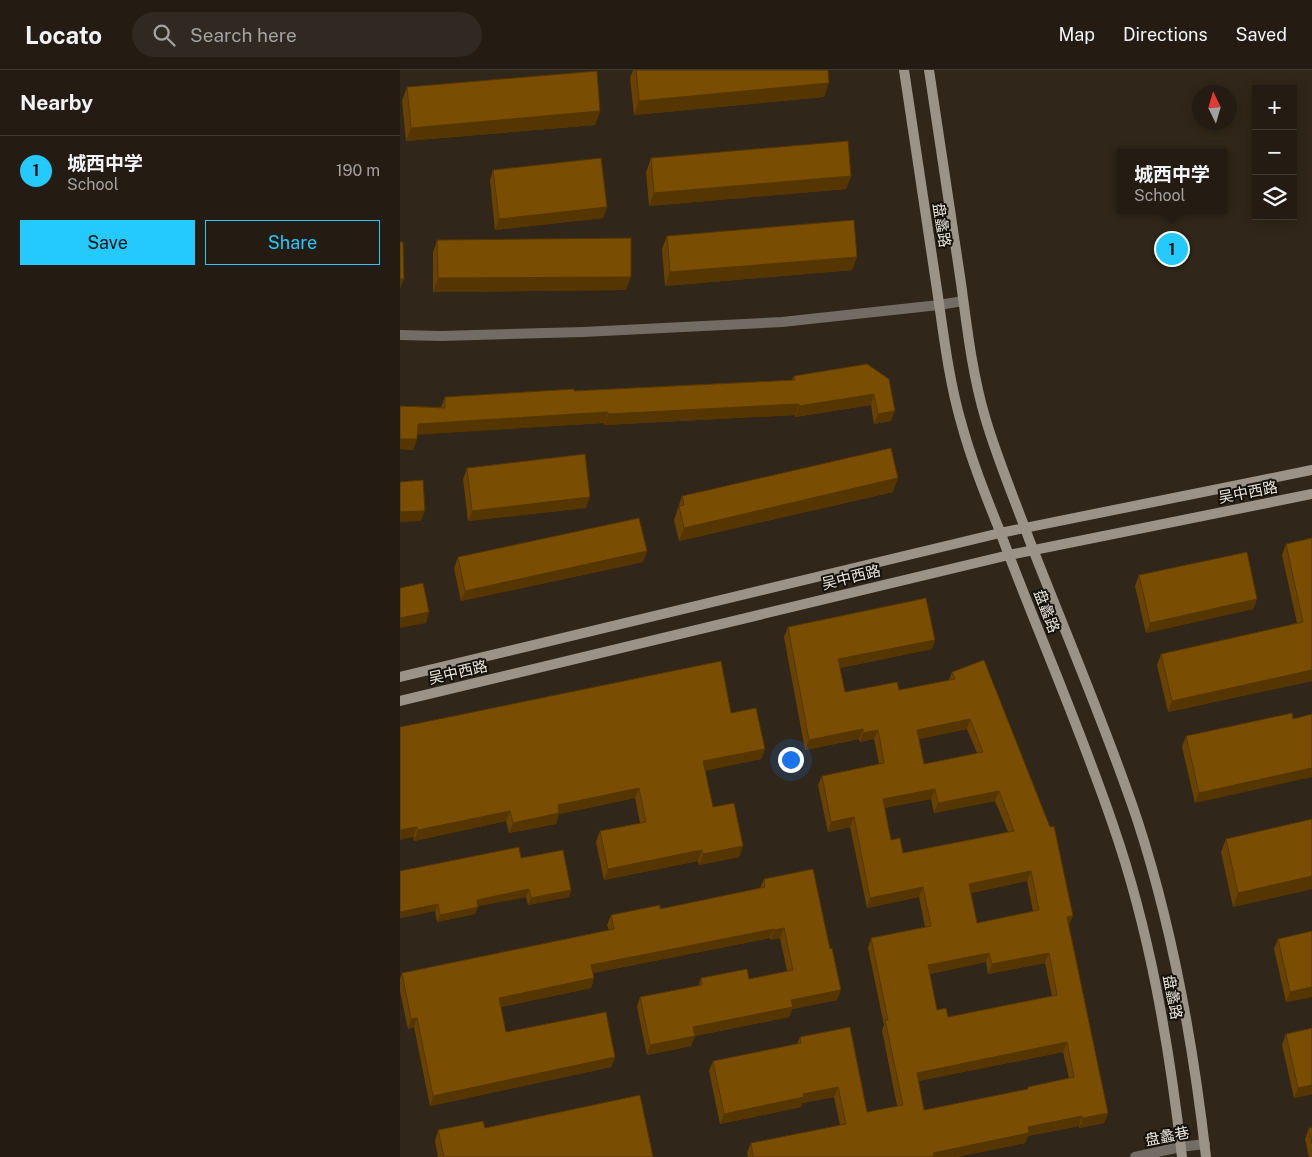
<!DOCTYPE html>
<html lang="en">
<head>
<meta charset="utf-8">
<style>
  body { margin:0; font-family:"Public Sans","Noto Sans SC",sans-serif; background:#302921; color:#f1f3f6 }
  .controls { position:absolute; right:15px; top:15px; display:grid; overflow:hidden; border-radius:0px; box-shadow:0 2px 12px #0003 }
  .controls button { width:45px; height:45px; display:grid; place-items:center; padding:0; border:0; border-bottom:1px solid #413a33; background:#241c13; color:#f1f3f6; font:25px sans-serif }
  .compass { position:absolute; left:792px; top:15px; width:45px; height:45px; border-radius:50%; background:#241c13; box-shadow:0 2px 12px #0003; rotate:355deg }
  .you { position:absolute; left:390px; top:689px; width:18px; height:18px; margin:-12px; border:4px solid #fff; border-radius:50%; background:#1a73e8; box-shadow:0 0 0 8px #1a73e833 }
  .badge { display:grid; place-items:center; width:32px; height:32px; border-radius:50%; background:#24c9fe; color:#111; font-size:16px; font-weight:700 }
  .pin { position:absolute; translate:-50% -50%; border:2px solid #fff; box-shadow:0 1px 5px #0006 }
  .popup { position:absolute; left:717px; top:79px; width:110px; height:65px; box-sizing:border-box; display:grid; place-content:center; border-radius:0px; background:#241c13; filter:drop-shadow(0 1px 4px #0005); font-size:16px; white-space:nowrap; color:#a3a1a0 }
  .popup b { font-size:19px; color:#f1f3f6 }
  .popup::after { content:''; position:absolute; left:50%; top:100%; margin-left:-10px; border:10px solid transparent; border-top-color:#241c13 }
  .list { margin:0; padding:0; list-style:none }
  h2 { display:flex; justify-content:space-between; align-items:center; height:65px; margin:0; padding:0 20px; font-size:21px }
  h2 small { font-size:16px; font-weight:400; color:#a3a1a0 }
  .list li { display:grid; grid-template-columns:32px 1fr auto; gap:15px; align-items:center; box-sizing:border-box; height:70px; padding:0 20px; border-top:1px solid #413a33 }
  .list b { display:block; font-size:19px; white-space:nowrap }
  .list p { margin:0; font-size:16px; white-space:nowrap; color:#a3a1a0 }
  .list em { font-size:16px; font-style:normal; color:#a3a1a0 }
  .actions { display:flex; gap:10px; padding:15px 20px }
  .actions a { flex:1; padding:11px 0; border:1px solid #24c9fe; border-radius:0px; text-align:center; font-size:18px; color:#24c9fe }
  .actions .main { background:#24c9fe; color:#111 }
  .icon { flex:none; width:28px; height:28px; fill:none; stroke:currentColor; stroke-width:2; stroke-linecap:round; stroke-linejoin:round }
  .map { position:relative; flex:none; width:912px; height:1087px; overflow:hidden }
  header { display:flex; align-items:center; gap:30px; box-sizing:border-box; height:70px; padding:0 25px; background:#241c13; border-bottom:1px solid #413a33 }
  header strong { font-size:24px }
  nav { display:flex; gap:28px; margin-inline-start:auto; font-size:18px }
  .search { width:350px; height:45px; background:#302921; display:flex; align-items:center; gap:12px; box-sizing:border-box; padding:0 18px; border-radius:28px; color:#a3a1a0; font-size:19px }
  main { display:flex }
  aside { flex:1; background:#241c13 }
  .map>svg:first-child { display:block }
  .lines { fill:none; stroke-linecap:round; stroke-linejoin:round }
  .street { stroke:#726c65; stroke-width:10 }
  .secondary { stroke:#9c9388; stroke-width:10 }
  .wall { fill:#684202; fill-rule:evenodd }
  .shaded-wall { fill:#553601 }
  .building { fill:#794d02; stroke:#553601; fill-rule:evenodd }
  .labels { text-anchor:middle; dominant-baseline:central; stroke-width:4; stroke-linejoin:round; paint-order:stroke }
  .street-label { font-size:15px; fill:#eae3da; stroke:#14100a }
</style>
</head>
<body>
<header>
<strong>Locato</strong>
<div class="search"><svg class="icon" aria-label="search" viewBox="0 0 24 24"><circle cx="10" cy="10" r="6"/><path d="M15 15l6 6"/></svg>Search here</div>
<nav><a>Map</a><a>Directions</a><a>Saved</a></nav>
</header>
<main>
<aside>
<h2>Nearby<small></small></h2>
<ul class="list">
<li><span class="badge">1</span><div><b>城西中学</b><p>School</p></div><em>190 m</em></li>
</ul>
<div class="actions"><a class="main">Save</a><a>Share</a></div>
</aside>
<div class="map">
<svg width="912" height="1087" viewBox="0 0 912 1087">
  <rect width="100%" height="100%" fill="#302619"/>
  <g class="lines">
    <path class="street" d="M 0,265 L 41,266 L 183,262 L 382,252 L 539,235 L 563,231
      M 735,1087 L 780,1077 L 805,1074"/>
    <path class="secondary" d="M 504,0 C 514,71 525,142 536,213 C 543,259 548,307 561,352 C 571,389 585,424 599,459 C 636,558 679,655 713,755 C 750,862 769,974 782,1087
      M 529,0 C 539,71 550,142 561,213 C 567,257 572,303 585,347 C 597,388 614,428 629,469 C 665,562 705,654 737,749 C 773,859 793,972 806,1087
      M 0,607 L 600,463 L 912,400
      M 0,631 L 609,485 L 912,424"/>
  </g>
  <path class="wall" d="M 233,0 L 428,0 L 424,27 L 234,45 L 230,8 Z
    M 7,17 L 200,41 L 195,55 L 6,71 L 2,31 Z
    M 251,88 L 451,106 L 446,119 L 249,136 L 246,102 Z
    M 93,100 L 207,137 L 203,148 L 95,160 L 90,110 Z
    M 267,166 L 457,187 L 452,200 L 265,216 L 262,179 Z
    M 37,170 L 226,220 L 33,222 L 33,183 Z
    M 467,294 L 491,351 L 474,354 L 471,335 L 395,347 L 395,345 L 204,355 L 204,353 L 17,364 L 17,369 L 13,380 L 0,379 L 0,336 L 41,337 L 45,327 L 392,310 L 394,306 Z
    M 67,398 L 186,438 L 68,451 L 63,409 Z
    M 493,422 L 279,471 L 274,450 L 282,426 Z
    M 912,468 L 912,611 L 768,642 L 757,595 L 761,584 L 897,553 L 882,485 L 886,474 Z
    M 247,481 L 243,492 L 61,531 L 54,498 L 58,487 Z
    M 739,505 L 857,529 L 853,539 L 746,563 L 735,516 Z
    M 388,557 L 532,579 L 440,598 L 445,622 L 499,620 L 549,610 L 552,602 L 669,855 L 708,1043 L 704,1053 L 679,1058 L 679,1056 L 628,1066 L 625,1073 L 556,1087 L 348,1087 L 347,1083 L 351,1073 L 440,1055 L 434,1027 L 402,1033 L 401,1037 L 320,1054 L 309,1001 L 313,991 L 397,974 L 400,967 L 467,1042 L 497,1036 L 482,960 L 484,955 L 468,878 L 471,868 L 525,857 L 519,827 L 467,838 L 450,757 L 428,762 L 418,715 L 422,706 L 479,694 L 474,669 L 460,672 L 459,669 L 405,680 L 384,567 ZM 567,659 L 577,683 L 524,694 L 519,669 ZM 531,729 L 534,743 L 595,731 L 608,762 L 503,783 L 491,770 L 484,738 ZM 627,811 L 633,841 L 577,853 L 571,823 ZM 586,892 L 588,904 L 645,893 L 652,926 L 548,947 L 537,940 L 530,904 ZM 663,982 L 669,1008 L 628,1017 L 627,1019 L 524,1040 L 518,1011 Z
    M 331,643 L 365,679 L 361,689 L 305,700 L 313,737 L 339,787 L 299,795 L 298,791 L 204,810 L 196,772 L 200,761 L 240,753 L 235,728 L 159,744 L 156,754 L 109,763 L 106,751 L 14,771 L 0,657 Z
    M 893,649 L 795,733 L 782,677 L 786,666 Z
    M 912,749 L 912,819 L 833,837 L 821,782 L 826,769 Z
    M 121,788 L 171,820 L 169,827 L 128,835 L 126,827 L 78,836 L 75,844 L 37,852 L 35,841 L 0,848 L 0,801 Z
    M 364,809 L 437,930 L 392,939 L 389,947 L 295,966 L 291,976 L 247,985 L 237,937 L 240,927 L 299,915 L 301,908 L 349,909 L 387,901 L 380,868 L 371,870 L 370,868 L 193,903 L 194,908 L 191,918 L 101,937 L 106,962 L 215,987 L 211,997 L 30,1036 L 14,957 L 8,959 L 0,921 L 0,909 L 2,903 L 209,860 L 207,855 L 211,845 L 260,839 L 360,818 Z
    M 912,861 L 912,927 L 886,932 L 874,879 L 878,869 Z
    M 886,964 L 912,1024 L 894,1028 L 882,975 Z
    M 85,1058 L 253,1087 L 38,1087 L 35,1071 L 38,1060 Z
    M 909,1058 L 912,1058 L 912,1087 L 909,1087 L 905,1069 Z"/>
  <path class="shaded-wall" d="M 429,13 L 424,27 L 234,45 L 239,31 Z
    M 200,41 L 195,55 L 6,71 L 11,58 Z
    M 451,106 L 446,119 L 249,136 L 254,123 Z
    M 207,137 L 203,148 L 95,160 L 99,149 Z
    M 457,187 L 452,200 L 265,216 L 270,202 Z
    M 231,207 L 226,220 L 33,222 L 38,208 Z
    M 0,209 L 4,209 L 0,219 Z
    M 474,324 L 471,335 L 395,347 L 399,336 Z
    M 399,334 L 395,345 L 204,355 L 208,344 Z
    M 495,341 L 491,351 L 474,354 L 478,344 Z
    M 208,342 L 204,353 L 14,365 L 18,354 Z
    M 0,369 L 17,369 L 13,380 L 0,379 Z
    M 498,408 L 493,422 L 279,471 L 284,458 Z
    M 190,427 L 186,438 L 68,451 L 72,441 Z
    M 25,441 L 21,451 L 0,452 L 0,442 Z
    M 247,481 L 243,492 L 61,531 L 65,521 Z
    M 857,529 L 853,539 L 746,563 L 750,553 Z
    M 29,542 L 26,553 L 0,558 L 0,548 Z
    M 535,570 L 532,579 L 435,599 L 438,589 Z
    M 912,600 L 912,611 L 768,642 L 772,631 Z
    M 570,649 L 567,659 L 513,670 L 517,660 Z
    M 463,659 L 459,669 L 405,680 L 409,670 Z
    M 478,660 L 474,669 L 460,672 L 463,663 Z
    M 365,679 L 361,689 L 300,702 L 303,691 Z
    M 912,698 L 912,707 L 795,733 L 799,723 Z
    M 239,718 L 235,728 L 159,744 L 156,754 L 109,763 L 113,753 L 158,735 Z
    M 535,719 L 531,729 L 479,739 L 483,729 Z
    M 599,721 L 595,731 L 534,743 L 538,733 Z
    M 110,741 L 106,751 L 14,771 L 18,760 Z
    M 454,747 L 450,757 L 428,762 L 431,752 Z
    M 17,757 L 13,767 L 0,770 L 0,760 Z
    M 343,776 L 339,787 L 299,795 L 303,784 Z
    M 302,780 L 298,791 L 204,810 L 208,799 Z
    M 631,801 L 627,811 L 565,824 L 569,814 Z
    M 912,806 L 912,819 L 833,837 L 838,823 Z
    M 523,817 L 519,827 L 467,838 L 470,828 Z
    M 129,819 L 126,827 L 74,837 L 77,830 Z
    M 171,820 L 169,827 L 128,835 L 131,828 Z
    M 38,834 L 35,841 L 0,848 L 0,842 Z
    M 78,837 L 75,844 L 37,852 L 40,845 Z
    M 673,846 L 669,856 L 667,847 Z
    M 384,858 L 380,868 L 371,870 L 374,860 Z
    M 374,859 L 370,868 L 188,904 L 191,895 Z
    M 589,883 L 586,892 L 525,905 L 528,895 Z
    M 649,883 L 645,893 L 588,904 L 592,894 Z
    M 194,908 L 191,918 L 95,938 L 99,928 Z
    M 912,917 L 912,927 L 886,932 L 890,922 Z
    M 441,920 L 437,930 L 392,939 L 389,947 L 295,966 L 291,976 L 247,985 L 250,975 L 293,957 L 391,930 Z
    M 17,948 L 14,957 L 8,959 L 11,949 Z
    M 667,972 L 663,982 L 513,1012 L 517,1003 Z
    M 215,987 L 211,997 L 30,1036 L 33,1026 Z
    M 912,1015 L 912,1024 L 894,1028 L 898,1018 Z
    M 438,1017 L 434,1027 L 402,1033 L 401,1037 L 320,1054 L 324,1044 L 403,1024 Z
    M 708,1043 L 704,1053 L 679,1058 L 683,1048 Z
    M 682,1046 L 679,1056 L 628,1066 L 625,1073 L 556,1087 L 529,1087 L 533,1083 L 628,1057 Z"/>
  <path class="building" d="M 236,0 L 428,0 L 429,13 L 239,31 Z
    M 197,1 L 200,41 L 11,58 L 7,17 Z
    M 448,71 L 451,106 L 254,123 L 251,88 Z
    M 201,88 L 207,137 L 99,149 L 93,100 Z
    M 454,150 L 457,187 L 270,202 L 267,166 Z
    M 231,168 L 231,207 L 38,208 L 37,170 Z
    M 0,172 L 3,172 L 4,209 L 0,209 Z
    M 467,294 L 489,309 L 495,341 L 478,344 L 474,324 L 399,336 L 399,334 L 208,344 L 208,342 L 18,354 L 17,369 L 0,369 L 0,336 L 45,338 L 45,327 L 174,319 L 174,321 L 395,310 L 394,306 Z
    M 491,378 L 498,408 L 284,458 L 279,436 L 284,435 L 282,426 Z
    M 185,384 L 190,427 L 72,441 L 67,398 Z
    M 23,410 L 25,441 L 0,442 L 0,412 Z
    M 239,448 L 247,481 L 65,521 L 58,487 Z
    M 912,468 L 912,600 L 772,631 L 761,584 L 903,552 L 886,474 Z
    M 847,482 L 857,529 L 750,553 L 739,505 Z
    M 23,513 L 29,542 L 0,548 L 0,518 Z
    M 526,528 L 535,570 L 438,589 L 445,622 L 497,612 L 499,620 L 555,609 L 552,602 L 584,590 L 650,757 L 654,756 L 673,846 L 667,847 L 708,1043 L 683,1048 L 682,1046 L 628,1057 L 629,1063 L 533,1083 L 534,1086 L 529,1087 L 353,1087 L 351,1073 L 446,1054 L 438,1017 L 403,1024 L 404,1027 L 324,1044 L 313,991 L 401,973 L 400,967 L 450,957 L 467,1042 L 503,1035 L 485,950 L 488,950 L 471,868 L 531,856 L 523,817 L 470,828 L 454,747 L 431,752 L 422,706 L 484,693 L 478,660 L 463,663 L 463,659 L 409,670 L 388,557 ZM 570,649 L 583,682 L 524,694 L 517,660 ZM 535,719 L 538,733 L 599,721 L 614,761 L 503,783 L 500,768 L 491,770 L 483,729 ZM 631,801 L 639,840 L 577,853 L 569,814 ZM 589,883 L 592,894 L 649,883 L 657,925 L 548,947 L 546,938 L 537,940 L 528,895 ZM 667,972 L 674,1007 L 628,1017 L 628,1019 L 524,1040 L 517,1003 Z
    M 321,591 L 331,643 L 356,638 L 365,679 L 303,691 L 313,737 L 334,733 L 343,776 L 303,784 L 302,780 L 208,799 L 200,761 L 246,752 L 239,718 L 158,735 L 159,743 L 113,753 L 110,741 L 18,760 L 17,757 L 0,760 L 0,657 Z
    M 892,643 L 893,649 L 912,644 L 912,698 L 799,723 L 786,666 Z
    M 912,749 L 912,806 L 838,823 L 826,769 Z
    M 119,777 L 121,788 L 163,780 L 171,820 L 131,828 L 129,819 L 77,830 L 78,837 L 40,845 L 38,834 L 0,842 L 0,801 Z
    M 413,799 L 430,879 L 432,878 L 441,920 L 391,930 L 393,937 L 293,957 L 295,966 L 250,975 L 240,927 L 302,915 L 301,908 L 347,899 L 349,909 L 393,900 L 384,858 L 374,860 L 374,859 L 191,895 L 194,908 L 99,928 L 106,962 L 206,942 L 215,987 L 33,1026 L 17,948 L 11,949 L 2,903 L 214,859 L 211,845 L 260,835 L 260,839 L 365,817 L 364,809 Z
    M 912,861 L 912,917 L 890,922 L 878,869 Z
    M 912,958 L 912,1015 L 898,1018 L 886,964 Z
    M 240,1025 L 253,1087 L 44,1087 L 38,1060 L 83,1051 L 85,1058 Z
    M 909,1058 L 912,1058 L 912,1074 Z"/>
  <g class="labels">
    <g class="street-label">
      <text transform="translate(542 155) rotate(81)">盘蠡路</text>
      <text transform="translate(848 422) rotate(-11)">吴中西路</text>
      <text transform="translate(451 507) rotate(-14)">吴中西路</text>
      <text transform="translate(647 541) rotate(69)">盘蠡路</text>
      <text transform="translate(58 602) rotate(-13)">吴中西路</text>
      <text transform="translate(773 927) rotate(79)">盘蠡路</text>
      <text transform="translate(767 1066) rotate(-11)">盘蠡巷</text>
    </g>
  </g>
</svg>
<div class="controls">
<button>+</button>
<button>−</button>
<button><svg class="icon" aria-label="layers" viewBox="0 0 24 24"><path d="M12 4l9 5-9 5-9-5zM3 14l9 5 9-5"/></svg></button>
</div>
<svg class="compass" viewBox="-18 -18 36 36"><path d="M0-13l5 13h-10z" fill="#e53935"/><path d="M0 13l5-13h-10z" fill="#a3a1a0"/></svg>
<div class="you"></div>
<div class="pin badge" style="left:772px;top:179px">1</div>
<div class="popup"><b>城西中学</b>School</div>
</div>
</main>
</body>
</html>
